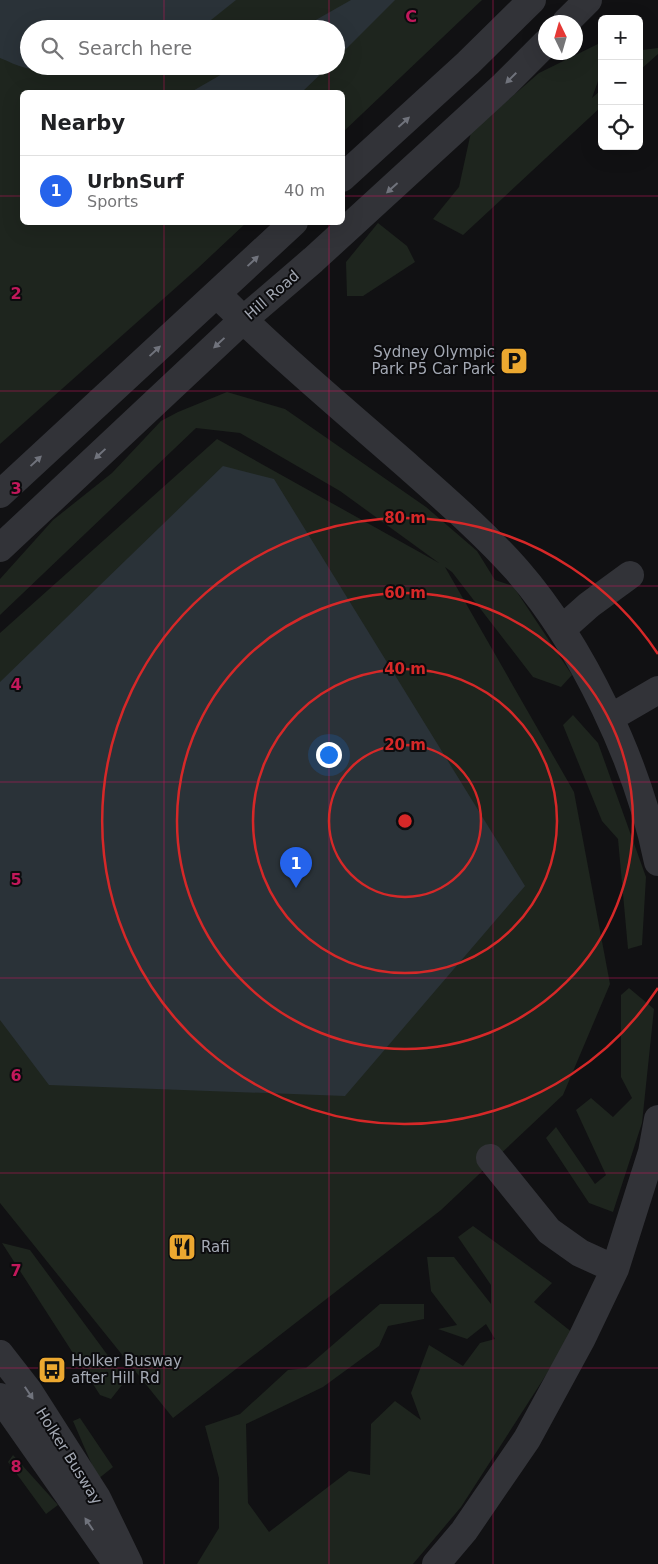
<!DOCTYPE html>
<html lang="en">
<head>
<meta charset="utf-8">
<style>
  body { margin:0; font-family:"DejaVu Sans",sans-serif; background:#f2f2f2; color:#202124 }
  .controls { position:absolute; right:15px; top:15px; display:grid; overflow:hidden; border-radius:8px; box-shadow:0 5px 20px #0002 }
  .controls button { width:45px; height:45px; display:grid; place-items:center; padding:0; border:0; border-bottom:1px solid #e0e0e0; background:#fff; color:#202124; font:25px sans-serif }
  .compass { position:absolute; left:538px; top:15px; width:45px; height:45px; border-radius:50%; background:#fff; box-shadow:0 5px 20px #0002; rotate:355deg }
  .you { position:absolute; left:328px; top:754px; width:18px; height:18px; margin:-12px; border:4px solid #fff; border-radius:50%; background:#1a73e8; box-shadow:0 0 0 8px #1a73e833 }
  .badge { display:grid; place-items:center; width:32px; height:32px; border-radius:50%; background:#2563eb; color:#fff; font-size:16px; font-weight:700 }
  .pin { position:absolute; translate:-50% -41px; filter:drop-shadow(0 1px 2px #0008) }
  .pin::after { content:''; position:absolute; top:26px; width:18px; height:15px; background:inherit; clip-path:polygon(0 0,100% 0,50% 100%) }
  .list { margin:0; padding:0; list-style:none }
  h2 { display:flex; justify-content:space-between; align-items:center; height:65px; margin:0; padding:0 20px; font-size:21px }
  h2 small { font-size:16px; font-weight:400; color:#757577 }
  .list li { display:grid; grid-template-columns:32px 1fr auto; gap:15px; align-items:center; box-sizing:border-box; height:70px; padding:0 20px; border-top:1px solid #e0e0e0 }
  .list b { display:block; font-size:19px; white-space:nowrap }
  .list p { margin:0; font-size:16px; white-space:nowrap; color:#757577 }
  .list em { font-size:16px; font-style:normal; color:#757577 }
  .icon { flex:none; width:28px; height:28px; fill:none; stroke:currentColor; stroke-width:2; stroke-linecap:round; stroke-linejoin:round }
  .map { position:relative; flex:none; width:658px; height:1564px; overflow:hidden }
  .search { position:absolute; background:#fff; box-shadow:0 5px 20px #0002; left:20px; top:20px; width:325px; height:55px; display:flex; align-items:center; gap:12px; box-sizing:border-box; padding:0 18px; border-radius:28px; color:#757577; font-size:19px }
  .panel { position:absolute; background:#fff; box-shadow:0 5px 20px #0002; left:20px; top:90px; width:325px; height:135px; border-radius:8px }
  .map>svg:first-child { display:block }
  .green { fill:#1e251e; fill-rule:evenodd }
  .water { fill:#2a3238 }
  .lines { fill:none; stroke-linecap:round; stroke-linejoin:round }
  .minor { stroke:#323338; stroke-width:28 }
  .oneway { fill:#70737c }
  .grid { fill:none; stroke:#c2185b; stroke-width:1; stroke-opacity:0.55 }
  .ring { fill:none; stroke:#d62828; stroke-width:2.5 }
  .labels { text-anchor:middle; dominant-baseline:central; stroke-width:4; stroke-linejoin:round; paint-order:stroke }
  .street-label { font-size:15px; fill:#a3a8b3; stroke:#0c0c0e }
  .poi-label { font-size:15px; fill:#a3a8b3; stroke:#0c0c0e; text-anchor:start }
  .grid-label { font-size:16px; text-anchor:middle; font-weight:bold; fill:#c2185b; stroke:#0c0c0e; stroke-width:4; stroke-linejoin:round; paint-order:stroke }
  .centre { fill:#d62828; stroke:#0c0c0e; stroke-width:2.5 }
  .ring-label { font-size:15px; text-anchor:middle; font-weight:bold; fill:#d62828; stroke:#0c0c0e; stroke-width:4; stroke-linejoin:round; paint-order:stroke }
</style>
</head>
<body>
<div class="map">
<svg width="658" height="1564" viewBox="0 0 658 1564">
  <rect width="100%" height="100%" fill="#111113"/>
  <path class="green" d="M 0,0 L 482,0 L 343,132 L 342,92 L 22,92 L 22,222 L 246,223 L 198,268 L 0,444 ZM 29,29 L 336,29 L 336,66 L 29,66 Z
    M 602,42 L 602,70 L 592,98 L 602,89 L 602,106 L 463,235 L 433,219 L 459,187 L 471,132 L 539,73 Z
    M 658,48 L 658,54 L 639,71 L 639,52 L 642,50 Z
    M 378,223 L 407,246 L 415,262 L 363,296 L 347,296 L 346,262 Z
    M 227,392 L 285,409 L 426,507 L 477,551 L 495,580 L 513,586 L 572,675 L 561,687 L 533,677 L 452,572 L 445,567 L 574,792 L 610,984 L 563,1095 L 441,1210 L 173,1418 L 0,1203 L 0,633 L 217,439 L 439,563 L 340,491 L 240,433 L 196,428 L 0,615 L 0,579 L 53,520 L 112,473 L 161,421 L 178,412 Z
    M 573,715 L 598,743 L 646,877 L 642,945 L 628,949 L 618,839 L 602,821 L 563,725 Z
    M 629,988 L 654,1009 L 642,1123 L 613,1212 L 589,1203 L 546,1138 L 556,1127 L 595,1184 L 606,1175 L 576,1110 L 591,1098 L 613,1117 L 632,1098 L 621,1077 L 621,995 Z
    M 473,1226 L 552,1283 L 534,1302 L 573,1333 L 461,1507 L 413,1564 L 197,1564 L 219,1528 L 219,1478 L 205,1426 L 240,1414 L 288,1370 L 306,1368 L 380,1304 L 424,1304 L 424,1319 L 388,1326 L 379,1346 L 323,1387 L 246,1424 L 248,1503 L 269,1532 L 349,1471 L 370,1475 L 371,1424 L 395,1401 L 421,1420 L 411,1393 L 429,1345 L 463,1366 L 480,1343 L 495,1339 L 486,1324 L 467,1339 L 438,1329 L 457,1325 L 431,1291 L 427,1257 L 454,1257 L 491,1304 L 491,1285 L 458,1237 Z
    M 2,1243 L 30,1250 L 126,1380 L 111,1399 L 100,1395 Z
    M 80,1418 L 113,1467 L 98,1479 L 73,1421 Z
    M 13,1455 L 58,1505 L 46,1514 L 8,1462 Z"/>
  <path class="water" d="M 0,0 L 236,0 L 206,24 L 196,29 L 29,29 L 29,66 L 100,66 C 75,69 50,74 26,68 C 17,66 8,61 0,58 Z
    M 351,0 L 395,0 L 336,59 L 336,29 L 300,29 Z
    M 236,66 L 329,66 L 302,92 L 191,92 Z
    M 223,466 L 274,479 L 525,886 L 345,1096 L 49,1085 L 0,1020 L 0,682 Z"/>
  <g class="lines">
    <path class="minor" d="M 566,22 L 588,0
      M 342,178 L 468,63 L 532,0
      M 217,294 C 278,355 345,411 410,468 C 447,501 484,533 517,570 C 583,646 638,763 658,862
      M 0,494 L 294,222
      M 0,548 L 243,320 L 313,260 L 504,85 L 546,43
      M 562,629 L 589,605 L 630,575
      M 610,718 L 658,690
      M 490,1158 L 549,1231 L 580,1253 L 615,1269
      M 0,1354 L 28,1390 L 97,1498 L 129,1564
      M 0,1397 L 112,1557
      M 436,1564 L 464,1531 L 527,1439 L 582,1338 L 615,1269 L 652,1152 L 658,1119"/>
  </g>
  <defs><path id="oneway-solid" d="M-6-.8H1V-3.2L6.5 0L1 3.2V.8H-6Z" transform="scale(1.25)"/></defs>
  <g class="oneway">
    <use href="#oneway-solid" transform="translate(511 78) rotate(135)"/>
    <use href="#oneway-solid" transform="translate(404 122) rotate(-42)"/>
    <use href="#oneway-solid" transform="translate(392 188) rotate(138)"/>
    <use href="#oneway-solid" transform="translate(253 261) rotate(-43)"/>
    <use href="#oneway-solid" transform="translate(219 343) rotate(137)"/>
    <use href="#oneway-solid" transform="translate(155 351) rotate(-43)"/>
    <use href="#oneway-solid" transform="translate(100 454) rotate(137)"/>
    <use href="#oneway-solid" transform="translate(36 461) rotate(-43)"/>
    <use href="#oneway-solid" transform="translate(29 1393) rotate(56)"/>
    <use href="#oneway-solid" transform="translate(89 1524) rotate(-124)"/>
  </g>
  <path class="grid" d="M 164,0 L 164,29M 329,0 L 329,29M 493,0 L 493,1564M 164,66 L 164,92M 329,66 L 329,92M 0,196 L 22,196M 342,196 L 658,196M 164,222 L 164,1564M 329,222 L 329,1564M 0,391 L 658,391M 0,586 L 658,586M 0,782 L 658,782M 0,978 L 658,978M 0,1173 L 658,1173M 0,1368 L 658,1368"/>
  <g class="ring">
    <circle cx="405" cy="821" r="76"/>
    <circle cx="405" cy="821" r="152"/>
    <circle cx="405" cy="821" r="228"/>
    <path d="M658 988A303 303 0 1 1 658 654"/>
  </g>
  <defs>
    <symbol id="parking-square" viewBox="-11 -11 22 22"><rect x="-9" y="-9" width="18" height="18" rx="4" fill="#eca830" stroke="#0c0c0e"/><path d="M-3.5-5.5H1a3.5 3.5 0 0 1 0 7H-1V5.5H-3.5ZM-1-3.4V-.6H.8a1.4 1.4 0 0 0 0-2.8Z" fill="#111"/></symbol>
    <symbol id="restaurant-square" viewBox="-11 -11 22 22"><rect x="-9" y="-9" width="18" height="18" rx="4" fill="#eca830" stroke="#0c0c0e"/><path d="M-5-6h1v4h1v-4h1v4h1v-4h1v5L-1.5 .5V6h-2V.5L-5-1ZM5-6V6H3V1.5H1.5Q1.5-4 5-6Z" fill="#111"/></symbol>
    <symbol id="bus-square" viewBox="-11 -11 22 22"><rect x="-9" y="-9" width="18" height="18" rx="4" fill="#eca830" stroke="#0c0c0e"/><path d="M-5-6H5V4H4V6H2V4H-2V6H-4V4H-5ZM-3.5-4V0h7V-4ZM-3.5 1.2v1.5H-2V1.2ZM2 1.2v1.5H3.5V1.2Z" fill="#111"/></symbol>
  </defs>
  <g fill-rule="evenodd">
    <use href="#parking-square" x="498" y="345" width="32" height="32"/>
    <use href="#restaurant-square" x="166" y="1231" width="32" height="32"/>
    <use href="#bus-square" x="36" y="1354" width="32" height="32"/>
  </g>
  <g class="labels">
    <g class="street-label">
      <text transform="translate(272 295) rotate(-41)">Hill Road</text>
      <text transform="translate(69 1456) rotate(58)">Holker Busway</text>
    </g>
    <g class="poi-label">
      <text x="495" y="352" text-anchor="end">Sydney Olympic<tspan x="495" dy="17">Park P5 Car Park</tspan></text>
      <text x="201" y="1247">Rafi</text>
      <text x="71" y="1361">Holker Busway<tspan x="71" dy="17">after Hill Rd</tspan></text>
    </g>
  </g>
  <g class="grid-label">
    <text x="411" y="22">C</text>
    <text x="16" y="299">2</text>
    <text x="16" y="494">3</text>
    <text x="16" y="690">4</text>
    <text x="16" y="885">5</text>
    <text x="16" y="1081">6</text>
    <text x="16" y="1276">7</text>
    <text x="16" y="1472">8</text>
  </g>
  <circle cx="405" cy="821" r="8" class="centre"/>
  <g class="ring-label">
    <text x="405" y="523">80 m</text>
    <text x="405" y="598">60 m</text>
    <text x="405" y="674">40 m</text>
    <text x="405" y="750">20 m</text>
  </g>
</svg>
<div class="controls">
<button>+</button>
<button>−</button>
<button><svg class="icon" aria-label="locate" viewBox="0 0 24 24"><circle cx="12" cy="12" r="6"/><path d="M12 2v4M12 18v4M2 12h4M18 12h4"/></svg></button>
</div>
<svg class="compass" viewBox="-18 -18 36 36"><path d="M0-13l5 13h-10z" fill="#e53935"/><path d="M0 13l5-13h-10z" fill="#757577"/></svg>
<div class="you"></div>
<div class="pin badge" style="left:296px;top:888px">1</div>
<div class="search"><svg class="icon" aria-label="search" viewBox="0 0 24 24"><circle cx="10" cy="10" r="6"/><path d="M15 15l6 6"/></svg>Search here</div>
<section class="panel">
<h2>Nearby<small></small></h2>
<ul class="list">
<li><span class="badge">1</span><div><b>UrbnSurf</b><p>Sports</p></div><em>40 m</em></li>
</ul>
</section>
</div>
</body>
</html>
